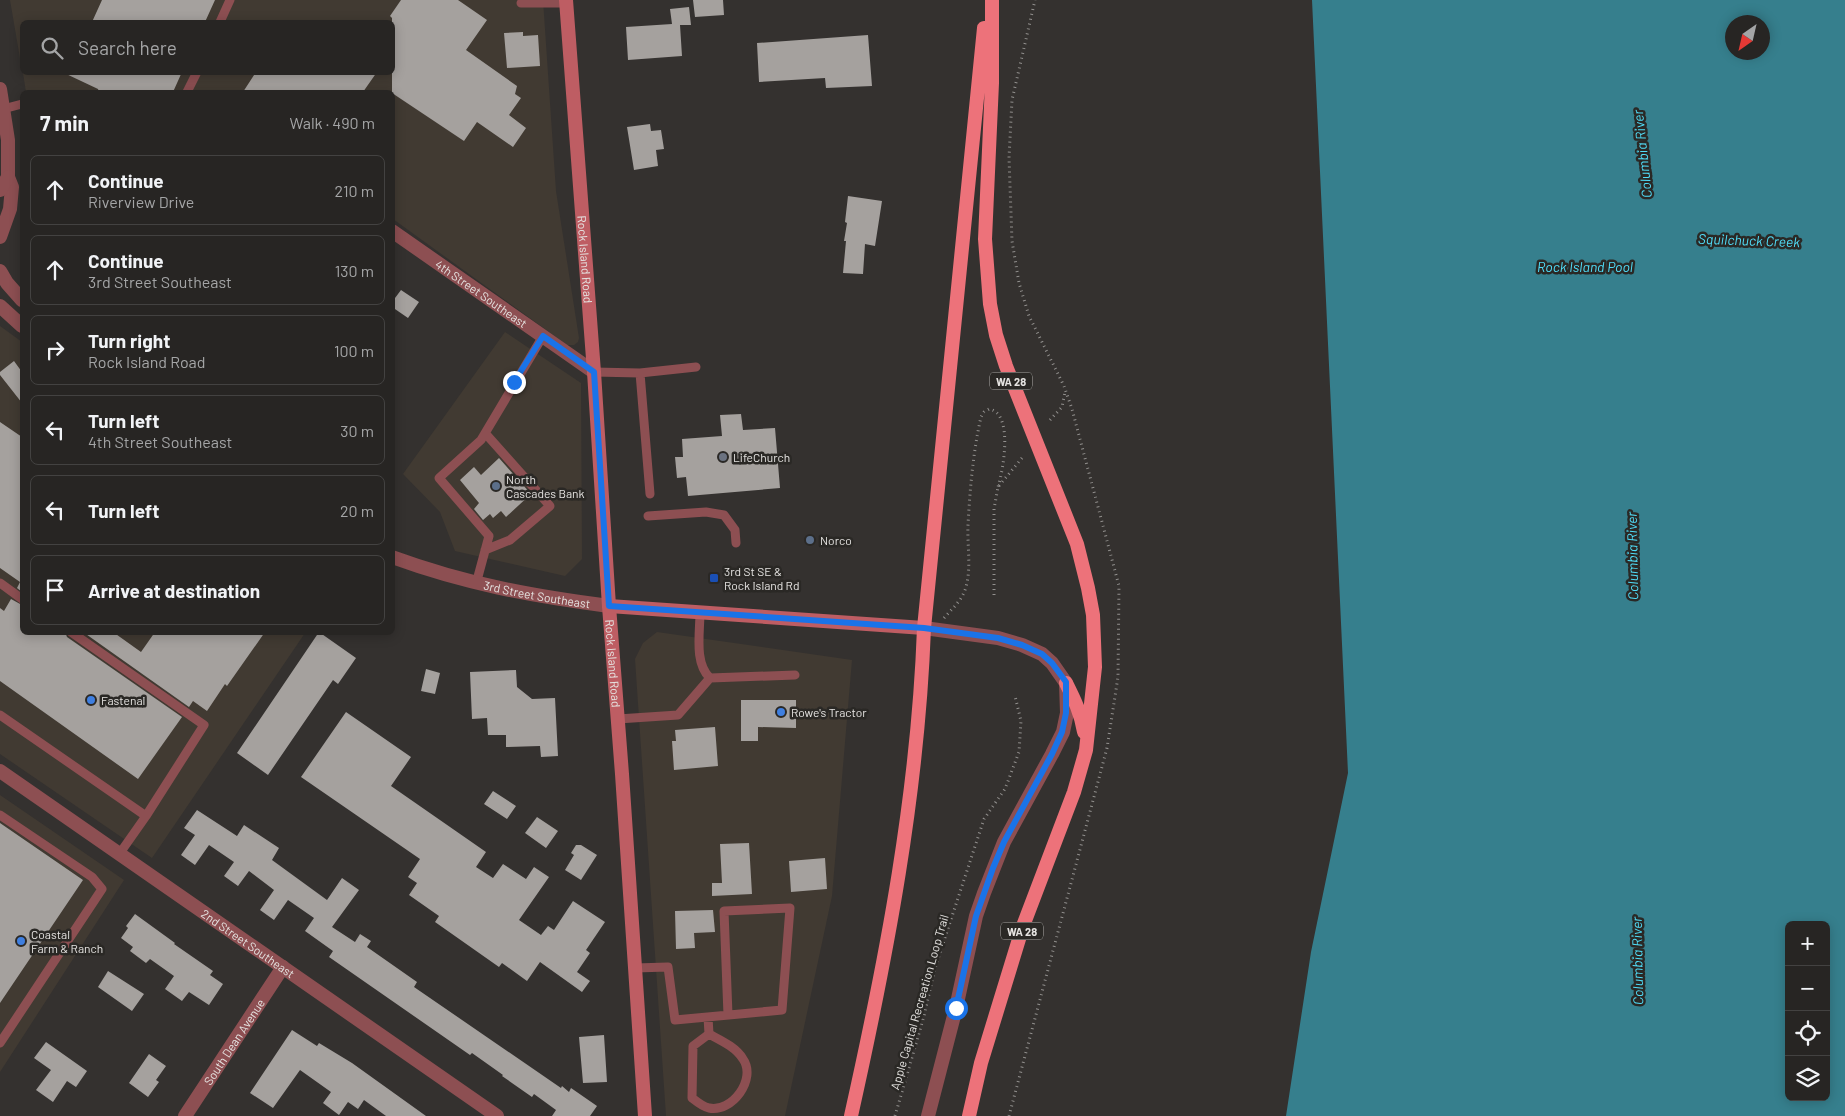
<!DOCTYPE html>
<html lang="en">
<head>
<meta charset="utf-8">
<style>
  body { margin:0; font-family:Barlow,sans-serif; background:#333130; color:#f1f3f6 }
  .controls { position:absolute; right:15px; bottom:15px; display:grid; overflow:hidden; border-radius:8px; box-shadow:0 2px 12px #0003 }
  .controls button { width:45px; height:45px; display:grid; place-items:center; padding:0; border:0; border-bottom:1px solid #434241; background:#272523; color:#f1f3f6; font:25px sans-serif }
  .compass { position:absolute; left:1725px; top:15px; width:45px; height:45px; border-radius:50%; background:#272523; box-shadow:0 2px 12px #0003; rotate:214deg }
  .stop { position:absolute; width:15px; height:15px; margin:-11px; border:4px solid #1a73e8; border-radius:50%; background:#fff }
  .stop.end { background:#1a73e8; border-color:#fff; box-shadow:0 1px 5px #0008 }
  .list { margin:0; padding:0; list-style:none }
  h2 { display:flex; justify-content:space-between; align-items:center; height:65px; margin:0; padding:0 20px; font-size:21px }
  h2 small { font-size:16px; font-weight:400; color:#a4a5a6 }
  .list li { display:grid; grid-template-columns:32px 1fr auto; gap:15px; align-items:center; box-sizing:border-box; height:70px; margin:0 10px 10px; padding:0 10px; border:1px solid #434241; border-radius:8px }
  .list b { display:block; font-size:19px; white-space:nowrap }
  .list p { margin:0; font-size:16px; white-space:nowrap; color:#a4a5a6 }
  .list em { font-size:16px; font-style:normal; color:#a4a5a6 }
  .icon { flex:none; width:28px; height:28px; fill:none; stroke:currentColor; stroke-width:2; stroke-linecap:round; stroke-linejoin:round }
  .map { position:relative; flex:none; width:1845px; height:1116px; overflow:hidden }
  .search { position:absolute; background:#272523; box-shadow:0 2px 12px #0003; left:20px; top:20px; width:375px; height:55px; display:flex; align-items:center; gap:12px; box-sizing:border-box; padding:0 18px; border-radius:8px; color:#a4a5a6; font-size:19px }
  .panel { position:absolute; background:#272523; box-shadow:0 2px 12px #0003; left:20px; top:90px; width:375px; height:545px; border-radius:8px }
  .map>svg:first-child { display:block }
  .built { fill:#413a32 }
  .water { fill:#367f8d; fill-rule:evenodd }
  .building { fill:#a5a19e }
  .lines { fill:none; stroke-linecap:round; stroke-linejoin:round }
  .path { stroke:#92908e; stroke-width:3; stroke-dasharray:1 4; stroke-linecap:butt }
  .service { stroke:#8d4f52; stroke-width:9 }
  .minor { stroke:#8d4f52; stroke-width:14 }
  .tertiary { stroke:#8d4f52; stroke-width:14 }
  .secondary { stroke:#be5d63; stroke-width:14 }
  .trunk { stroke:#ed727a; stroke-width:14 }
  .route { stroke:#1a73e8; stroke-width:6 }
  .worship-dot { fill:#6b7280; stroke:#2a2825; stroke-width:2 }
  .service-dot { fill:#5c6f8a; stroke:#2a2825; stroke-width:2 }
  .transit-dot { fill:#1a4fb4; stroke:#2a2825; stroke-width:2 }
  .shop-dot { fill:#3f7fe0; stroke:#2a2825; stroke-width:2 }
  .labels { text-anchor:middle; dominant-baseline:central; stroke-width:5; stroke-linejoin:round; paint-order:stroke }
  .shield { fill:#2a2825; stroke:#adaba9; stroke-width:1 }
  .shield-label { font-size:11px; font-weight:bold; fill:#e5e3e1 }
  .street-label { font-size:12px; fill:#e5e3e1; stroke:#2a2825 }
  .poi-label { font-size:12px; fill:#e5e3e1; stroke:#2a2825; text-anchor:start }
  .water-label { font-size:14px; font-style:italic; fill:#50ddf8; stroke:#2a2825 }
</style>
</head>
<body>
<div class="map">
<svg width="1845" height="1116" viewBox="0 0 1845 1116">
  <rect width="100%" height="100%" fill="#34312f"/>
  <path class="built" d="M 10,0 L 543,0 L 556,191 L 579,338 L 578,342 L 574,345 L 567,345 L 393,219 L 392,92 L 26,92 L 23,73 L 392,72 L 392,22 L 22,22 L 22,70 Z
    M 0,326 L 22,342 L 22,632 L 305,633 L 152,858 L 0,754 Z
    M 505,332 L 581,383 L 582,559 L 565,576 L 455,551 L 440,512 L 403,474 Z
    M 657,632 L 852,660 L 832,896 L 785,1116 L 666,1116 L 635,659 L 643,643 Z
    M 0,795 L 124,880 L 0,1072 Z"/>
  <path class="water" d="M 1312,0 L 1845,0 L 1845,1116 L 1286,1116 L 1311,952 L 1348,773 ZM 1732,22 L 1762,22 L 1762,52 L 1732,52 ZM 1789,925 L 1826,925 L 1826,1097 L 1789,1097 Z"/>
  <path class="building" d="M 102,0 L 215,0 L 205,22 L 92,22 Z
    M 401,0 L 458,0 L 487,20 L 466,50 L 517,86 L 515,94 L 521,98 L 509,115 L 526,128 L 513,147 L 477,122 L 464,141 L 392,93 L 392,18 L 390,16 Z
    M 693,0 L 723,0 L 724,15 L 695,17 Z
    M 689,7 L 691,25 L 680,25 L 682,56 L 628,60 L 626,27 L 672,24 L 670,9 Z
    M 523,32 L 523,36 L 538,35 L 540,66 L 507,68 L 504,33 Z
    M 868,35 L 872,86 L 826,88 L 825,78 L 759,82 L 757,43 Z
    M 62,72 L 182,72 L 173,92 L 99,92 L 98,89 Z
    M 256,72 L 377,72 L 363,92 L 243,92 Z
    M 650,124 L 651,131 L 661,130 L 664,149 L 656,150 L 658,166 L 634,170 L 627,127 Z
    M 848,196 L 882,201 L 875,246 L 865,244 L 863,274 L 843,273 L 846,241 L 844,241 L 847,223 L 845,222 Z
    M 401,290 L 419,302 L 408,318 L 392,307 L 392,302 Z
    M 14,361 L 22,372 L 22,403 L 0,375 L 0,372 Z
    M 741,414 L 743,430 L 775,428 L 780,488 L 688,496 L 686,477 L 677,478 L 675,457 L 683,457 L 682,439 L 722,436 L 720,415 Z
    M 0,422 L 22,437 L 22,592 L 17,588 L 20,582 L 0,568 Z
    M 499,458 L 531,494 L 506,517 L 501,511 L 493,518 L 490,514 L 483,520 L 474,509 L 479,503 L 460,480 L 474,467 L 481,475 Z
    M 11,599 L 22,605 L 22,632 L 65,632 L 67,637 L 182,717 L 138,779 L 0,681 L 0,608 L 4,611 Z
    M 83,632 L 113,632 L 141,652 L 155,632 L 265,632 L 227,686 L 225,684 L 207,711 L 193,701 L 189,707 Z
    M 319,632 L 356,658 L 338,684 L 333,680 L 268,775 L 237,753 Z
    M 426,669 L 440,673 L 435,694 L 421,691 Z
    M 516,670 L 517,687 L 532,699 L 555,698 L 558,756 L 541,757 L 540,746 L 506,747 L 506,735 L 488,735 L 487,718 L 472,719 L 470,672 Z
    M 741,700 L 796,700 L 796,728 L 758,727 L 758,741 L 741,741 Z
    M 346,712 L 411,757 L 391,786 L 486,852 L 476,867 L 493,878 L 503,864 L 526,879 L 534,867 L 549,877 L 519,920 L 541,935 L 548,926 L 554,930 L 573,901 L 605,922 L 586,950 L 590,953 L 577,972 L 590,981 L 582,992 L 540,962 L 527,981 L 502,963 L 499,967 L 435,922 L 439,916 L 409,895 L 417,883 L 408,877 L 420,859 L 301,777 Z
    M 715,727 L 718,766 L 674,770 L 672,741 L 676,741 L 675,730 Z
    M 493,791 L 516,806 L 507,819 L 484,804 Z
    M 197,810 L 237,836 L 244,825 L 279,848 L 272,860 L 327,900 L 342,878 L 359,890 L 332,927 L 355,942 L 360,934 L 371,941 L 367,947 L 417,982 L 414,987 L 561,1088 L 562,1086 L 569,1092 L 571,1088 L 597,1106 L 590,1116 L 552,1116 L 556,1110 L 534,1094 L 532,1097 L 502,1076 L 503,1075 L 472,1053 L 470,1055 L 329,957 L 333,951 L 305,931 L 314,918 L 288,900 L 274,920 L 260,910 L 274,890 L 249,871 L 238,886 L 224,876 L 234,862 L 209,845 L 195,865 L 181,855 L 195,835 L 184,828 Z
    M 537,817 L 558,831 L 546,848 L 525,833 Z
    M 0,823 L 83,880 L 0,1003 Z
    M 749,843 L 752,894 L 712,896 L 712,883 L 722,883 L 720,844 Z
    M 576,845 L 581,845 L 597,855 L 581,880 L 565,870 L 574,855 L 571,853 Z
    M 825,858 L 827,889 L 791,892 L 789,861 Z
    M 713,910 L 715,932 L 694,933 L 695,948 L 676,949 L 675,911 Z
    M 135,914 L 175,943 L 174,944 L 213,971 L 210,975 L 223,984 L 209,1005 L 189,992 L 182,1001 L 165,989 L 174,976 L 150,959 L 146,963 L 130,951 L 133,947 L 121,938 L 128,928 L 126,926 Z
    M 108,971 L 144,994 L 132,1011 L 98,987 Z
    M 292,1030 L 317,1046 L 319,1043 L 352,1063 L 426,1116 L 386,1116 L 364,1100 L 358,1109 L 348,1102 L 339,1115 L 323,1103 L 331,1092 L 300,1070 L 273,1108 L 250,1093 Z
    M 604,1035 L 607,1082 L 583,1083 L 579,1037 Z
    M 46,1042 L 87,1071 L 76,1087 L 67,1081 L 53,1102 L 36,1090 L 51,1070 L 34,1058 Z
    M 149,1054 L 166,1066 L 156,1080 L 159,1082 L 148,1097 L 129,1083 Z"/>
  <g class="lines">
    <path class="path" d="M 1050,420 L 1062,407 L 1065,392
      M 994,595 L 994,509 L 998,487 L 1022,458
      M 944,618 C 952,609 961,601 965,590 C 972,570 967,546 968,525 C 970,489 973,452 981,417 L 984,412 L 989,409 C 1014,413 1003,471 998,487
      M 895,1116 L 924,1016 L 935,968 L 984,819 L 1005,789 L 1019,752 L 1021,721 L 1015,696
      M 1009,1116 L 1107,748 L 1118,677 L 1119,586 L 1072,409 L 1064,386 L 1029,316 L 1019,283 L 1012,241 L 1009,158 L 1012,100 L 1035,0"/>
    <path class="service" d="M 521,3 L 566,3
      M 220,22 L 230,0
      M 187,92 L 197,72
      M 3,109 L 22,104
      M 594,372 L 640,373 L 650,494
      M 640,373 L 696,367
      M 485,433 L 550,506 L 510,540 L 485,550
      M 648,516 L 706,512 L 724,515 L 735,530 L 736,543
      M 0,583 L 22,599
      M 476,584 L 489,536 L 439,478 L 481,440 L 543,336
      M 700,612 C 700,633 694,663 710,678 L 795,675
      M 0,715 L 146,816 L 204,725 L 71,632
      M 618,719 L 678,715 L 710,678
      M 0,815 L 92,877 L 102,889 L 0,1043
      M 120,853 L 146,816
      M 635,968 L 668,967 L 675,1020 L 782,1010 L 790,908 L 724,911 L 728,1015
      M 708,1017 L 709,1034 L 693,1046 L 692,1098 C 697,1102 703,1107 709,1108 C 732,1113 757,1079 743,1059 C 736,1047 720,1040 709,1034"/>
    <g class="minor">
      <path id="s1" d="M 392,231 L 594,372"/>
      <path id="s2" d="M 0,771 L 497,1116"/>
      <path id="s3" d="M 185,1116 L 283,967"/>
    </g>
    <g class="tertiary">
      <path d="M 0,89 L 8,140 L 8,177 L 12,187 L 10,209 L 0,237"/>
      <path d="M 0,190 L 8,177"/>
      <path d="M 0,271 L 7,283 L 22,300"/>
      <path d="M 0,306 L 22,326"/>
      <path id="s4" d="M 392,557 C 466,584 532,596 609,606"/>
      <path d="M 924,628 L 998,638 L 1022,645 L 1042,654 L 1052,663 L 1066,683 L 1067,713 L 1063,732 L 1052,754 L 1004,842 L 984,893 L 976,916 L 956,1008 L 928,1116"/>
    </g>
    <g class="secondary">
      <path id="s5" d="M 566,0 L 594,372 L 609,606 L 622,774 L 645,1116"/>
      <path d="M 609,606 L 924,628"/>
    </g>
    <path class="trunk" d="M 1066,683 C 1074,699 1081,713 1084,732
      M 851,1116 C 887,955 918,793 924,628 L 984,28
      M 969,1116 L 981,1063 L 1023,926 L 1074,792 L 1086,750 L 1095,667 L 1093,615 L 1088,588 L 1077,544 L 1006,366 L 996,335 L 990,304 L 985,239 L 992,83 L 992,0"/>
  </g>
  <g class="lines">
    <path class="route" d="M 514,382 L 543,336 L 594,372 L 609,606 L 924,628 L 998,638 L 1022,645 L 1042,654 L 1052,663 L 1066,682 L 1066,713 L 1062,732 L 1052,754 L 1004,842 L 993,868 L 976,916 L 956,1008"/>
  </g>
  <circle class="worship-dot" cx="723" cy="457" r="5"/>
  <g class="service-dot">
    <circle cx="496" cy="486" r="5"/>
    <circle cx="810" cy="540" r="5"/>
  </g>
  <rect class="transit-dot" x="709" y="573" width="10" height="10" rx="2.5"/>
  <g class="shop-dot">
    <circle cx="91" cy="700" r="5"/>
    <circle cx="781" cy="712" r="5"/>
    <circle cx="21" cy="941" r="5"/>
  </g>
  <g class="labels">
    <g class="shield">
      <rect x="990" y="372.5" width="42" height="17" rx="4"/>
      <rect x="1001" y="922.5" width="42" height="17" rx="4"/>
    </g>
    <g class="shield-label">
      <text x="1011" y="381">WA 28</text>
      <text x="1022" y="931">WA 28</text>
    </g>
    <g class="street-label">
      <text stroke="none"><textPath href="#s5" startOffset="260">Rock Island Road</textPath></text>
      <text stroke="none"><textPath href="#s1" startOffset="109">4th Street Southeast</textPath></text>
      <text stroke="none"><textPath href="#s4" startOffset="150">3rd Street Southeast</textPath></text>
      <text stroke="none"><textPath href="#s5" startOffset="665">Rock Island Road</textPath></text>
      <text stroke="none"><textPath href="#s2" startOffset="302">2nd Street Southeast</textPath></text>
      <text transform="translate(919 1002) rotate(-74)">Apple Capital Recreation Loop Trail</text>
      <text stroke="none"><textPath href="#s3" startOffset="89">South Dean Avenue</textPath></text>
    </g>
    <g class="poi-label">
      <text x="733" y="457">LifeChurch</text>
      <text x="506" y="479">North<tspan x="506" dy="14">Cascades Bank</tspan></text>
      <text x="820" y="540">Norco</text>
      <text x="724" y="571">3rd St SE &amp;<tspan x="724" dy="14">Rock Island Rd</tspan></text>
      <text x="101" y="700">Fastenal</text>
      <text x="791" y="712">Rowe's Tractor</text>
      <text x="31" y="934">Coastal<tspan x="31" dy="14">Farm &amp; Ranch</tspan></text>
    </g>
    <g class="water-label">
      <text transform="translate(1642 154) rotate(-96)">Columbia River</text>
      <text transform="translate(1749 240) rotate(2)">Squilchuck Creek</text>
      <text x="1585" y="266">Rock Island Pool</text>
      <text transform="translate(1632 556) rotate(-91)">Columbia River</text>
      <text transform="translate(1637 961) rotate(-91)">Columbia River</text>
    </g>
  </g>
</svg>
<div class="controls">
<button>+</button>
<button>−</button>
<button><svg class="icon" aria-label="locate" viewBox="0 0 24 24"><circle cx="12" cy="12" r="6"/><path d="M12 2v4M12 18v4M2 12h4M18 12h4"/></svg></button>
<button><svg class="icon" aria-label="layers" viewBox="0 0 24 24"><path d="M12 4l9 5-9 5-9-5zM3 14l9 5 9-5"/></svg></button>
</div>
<svg class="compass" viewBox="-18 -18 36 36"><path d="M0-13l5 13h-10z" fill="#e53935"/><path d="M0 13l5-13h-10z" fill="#a4a5a6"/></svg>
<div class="stop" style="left:956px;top:1008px"></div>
<div class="stop end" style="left:514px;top:382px"></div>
<div class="search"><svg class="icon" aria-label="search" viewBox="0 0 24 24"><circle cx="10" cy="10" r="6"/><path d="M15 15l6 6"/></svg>Search here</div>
<section class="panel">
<h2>7 min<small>Walk · 490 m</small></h2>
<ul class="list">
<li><svg class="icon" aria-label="ahead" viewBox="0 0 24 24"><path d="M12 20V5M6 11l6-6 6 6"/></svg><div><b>Continue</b><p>Riverview Drive</p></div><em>210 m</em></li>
<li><svg class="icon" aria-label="ahead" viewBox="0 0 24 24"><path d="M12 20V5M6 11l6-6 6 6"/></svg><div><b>Continue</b><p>3rd Street Southeast</p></div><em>130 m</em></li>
<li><svg class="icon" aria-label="right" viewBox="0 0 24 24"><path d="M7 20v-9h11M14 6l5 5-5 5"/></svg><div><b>Turn right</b><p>Rock Island Road</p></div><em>100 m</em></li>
<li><svg class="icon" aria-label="left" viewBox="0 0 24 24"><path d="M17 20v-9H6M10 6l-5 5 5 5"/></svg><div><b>Turn left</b><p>4th Street Southeast</p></div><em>30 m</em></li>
<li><svg class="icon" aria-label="left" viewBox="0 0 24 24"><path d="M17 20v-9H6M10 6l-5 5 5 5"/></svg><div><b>Turn left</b></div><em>20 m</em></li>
<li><svg class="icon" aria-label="arrive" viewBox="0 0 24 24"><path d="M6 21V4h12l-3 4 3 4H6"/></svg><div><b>Arrive at destination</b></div></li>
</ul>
</section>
</div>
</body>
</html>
